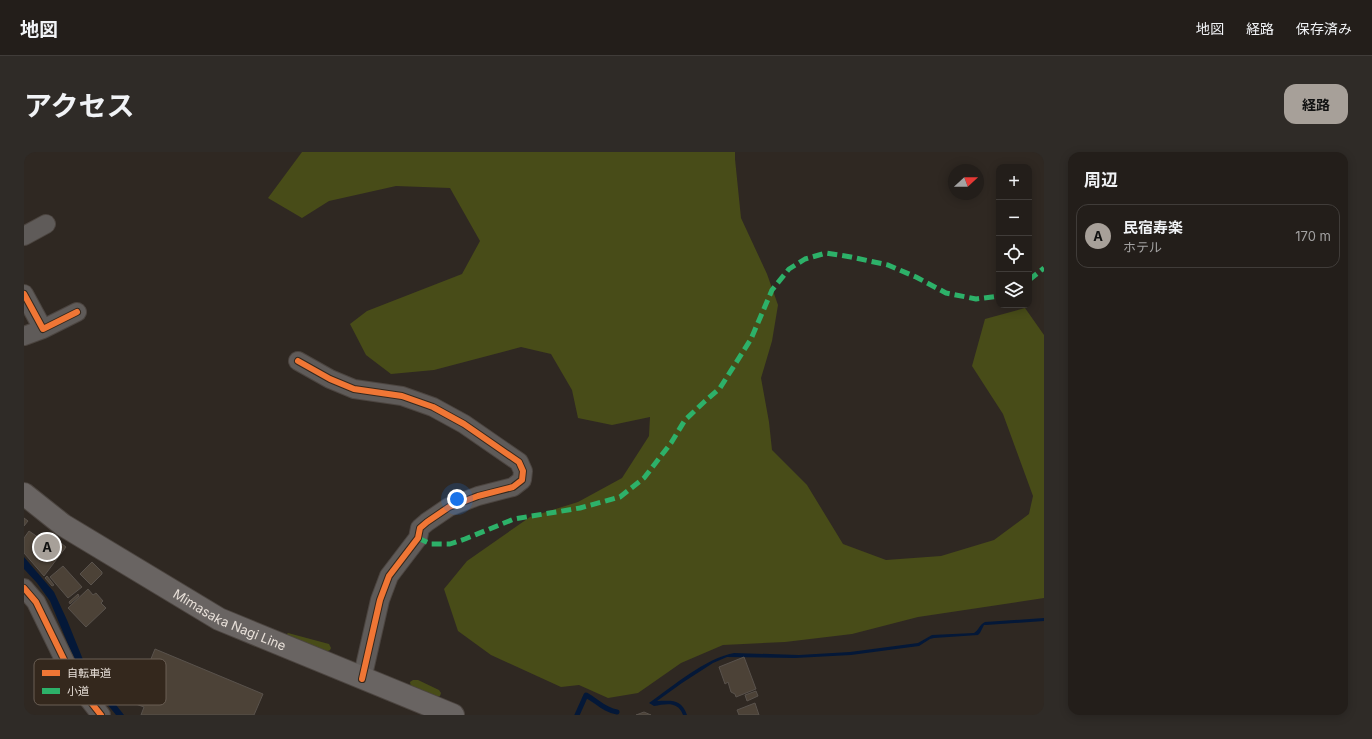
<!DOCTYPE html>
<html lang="ja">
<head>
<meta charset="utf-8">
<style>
  body { margin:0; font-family:Inter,"Noto Sans JP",sans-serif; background:#2f2b27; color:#f1f3f6 }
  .controls { position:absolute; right:12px; top:12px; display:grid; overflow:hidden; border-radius:8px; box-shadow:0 2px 10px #0003 }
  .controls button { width:36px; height:36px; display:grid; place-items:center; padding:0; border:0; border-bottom:1px solid #403c39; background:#231e1a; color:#f1f3f6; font:20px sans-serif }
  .compass { position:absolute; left:924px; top:12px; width:36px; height:36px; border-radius:50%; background:#231e1a; box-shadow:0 2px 10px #0003; rotate:69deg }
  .you { position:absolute; left:433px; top:347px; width:14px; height:14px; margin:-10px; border:3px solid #fff; border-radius:50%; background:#1a73e8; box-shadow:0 0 0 6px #1a73e833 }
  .badge { display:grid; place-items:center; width:26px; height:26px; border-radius:50%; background:#a7a099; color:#111; font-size:13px; font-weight:700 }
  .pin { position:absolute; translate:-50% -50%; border:2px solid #fff; box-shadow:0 1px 4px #0006 }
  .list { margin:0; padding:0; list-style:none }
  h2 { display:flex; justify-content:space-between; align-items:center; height:52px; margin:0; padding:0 16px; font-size:17px }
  h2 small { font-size:13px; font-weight:400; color:#a3a2a2 }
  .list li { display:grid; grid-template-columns:26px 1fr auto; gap:12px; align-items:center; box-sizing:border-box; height:64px; margin:0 8px 8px; padding:0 8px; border:1px solid #403c39; border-radius:12px }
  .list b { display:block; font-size:15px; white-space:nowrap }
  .list p { margin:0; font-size:13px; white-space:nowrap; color:#a3a2a2 }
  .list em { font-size:13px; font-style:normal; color:#a3a2a2 }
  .icon { flex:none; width:22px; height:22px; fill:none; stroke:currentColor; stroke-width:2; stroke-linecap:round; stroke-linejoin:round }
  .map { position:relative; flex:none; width:1020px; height:563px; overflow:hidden; border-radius:12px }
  header { display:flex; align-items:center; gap:24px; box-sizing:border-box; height:56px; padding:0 20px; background:#231e1a; border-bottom:1px solid #403c39 }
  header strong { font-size:19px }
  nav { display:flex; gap:22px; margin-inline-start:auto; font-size:14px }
  .intro { display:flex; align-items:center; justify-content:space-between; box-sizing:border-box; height:96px; padding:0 24px }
  h1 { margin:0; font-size:28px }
  .button { padding:10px 18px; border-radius:12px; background:#a7a099; color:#111; font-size:14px; font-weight:700 }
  main { display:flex; gap:24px; padding:0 24px }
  aside { flex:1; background:#231e1a; border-radius:12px; box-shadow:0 2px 10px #0003 }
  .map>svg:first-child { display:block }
  .green { fill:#484c18 }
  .water { fill:#041838 }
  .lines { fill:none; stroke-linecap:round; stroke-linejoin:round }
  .stream { stroke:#041838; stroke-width:5 }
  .building { fill:#4c4237; stroke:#59524c }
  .street-casing { stroke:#4c4540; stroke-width:20 }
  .primary-casing { stroke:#4c4540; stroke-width:24 }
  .street { stroke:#5f5b59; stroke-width:18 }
  .primary { stroke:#696462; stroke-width:22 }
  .quiet { stroke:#2db169; stroke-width:5; stroke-dasharray:10 5; stroke-linecap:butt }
  .cycleway-casing { stroke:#34281d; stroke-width:8 }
  .cycleway { stroke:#f07635; stroke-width:6 }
  .labels { text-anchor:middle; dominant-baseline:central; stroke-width:4; stroke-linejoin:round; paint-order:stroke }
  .street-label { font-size:13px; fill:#e8e0d9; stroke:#34281d }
  .key { fill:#34281d; stroke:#6a5f55; stroke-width:1 }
  .key-label { font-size:11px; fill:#e8e0d9 }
</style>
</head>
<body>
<header>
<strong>地図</strong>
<nav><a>地図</a><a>経路</a><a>保存済み</a></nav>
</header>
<div class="intro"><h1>アクセス</h1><a class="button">経路</a></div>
<main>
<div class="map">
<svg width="1020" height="563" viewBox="0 0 1020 563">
  <rect width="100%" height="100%" fill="#2f2822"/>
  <path class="green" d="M 278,0 L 711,0 L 711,7 L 717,66 L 743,122 L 754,153 L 748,189 L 737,226 L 745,270 L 748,298 L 783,333 L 819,392 L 862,408 L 917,404 L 970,388 L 1005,362 L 1009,344 L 979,262 L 948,214 L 961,167 L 1001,156 L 1020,183 L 1020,446 L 894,465 L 828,482 L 761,490 L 699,493 L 657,511 L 614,541 L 584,546 L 555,533 L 537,535 L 467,503 L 434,479 L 420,437 L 443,409 L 506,365 L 554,350 L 598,326 L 625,284 L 626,265 L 588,273 L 554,266 L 548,238 L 527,202 L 497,195 L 410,218 L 367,222 L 342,203 L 326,172 L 343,159 L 438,122 L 456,89 L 426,36 L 372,34 L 305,49 L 278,66 L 244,46 Z
    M 264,481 L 305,492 L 307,496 L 306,498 L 302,500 L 262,483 Z
    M 389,528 L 394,528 L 415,538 L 417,541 L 416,544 L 412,545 L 387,535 L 386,530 Z"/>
  <path class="water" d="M 0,405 L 30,440 L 43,468 L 62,515 L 100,563 L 92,563 L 54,516 L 26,449 L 13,431 L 0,417 Z
    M 1020,466 L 1020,469 L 962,473 L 960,473 L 956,481 L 954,483 L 910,486 L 906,487 L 895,494 L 827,503 L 771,506 L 703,505 L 689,511 L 658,531 L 633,549 C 647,549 657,546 663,563 L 659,563 C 654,549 642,552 630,554 L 625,551 C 649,534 682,506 710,501 L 775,503 L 826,500 L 894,491 L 908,483 L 950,481 C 955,478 955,473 961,470 Z"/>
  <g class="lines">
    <path class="stream" d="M 553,563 L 562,543 C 573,549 580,558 593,560"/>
  </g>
  <path class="building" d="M 0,366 L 4,369 L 0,374 Z
    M 5,379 L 24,392 L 29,385 L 42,395 L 20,424 L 0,401 L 0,386 Z
    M 68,410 L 78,420 L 78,422 L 67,433 L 56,422 Z
    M 39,414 L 58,435 L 44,446 L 26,425 Z
    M 23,424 L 30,433 L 28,434 L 21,426 Z
    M 64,437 L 69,443 L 72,441 L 79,449 L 77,451 L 82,456 L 62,475 L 44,456 Z
    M 54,442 L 55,444 L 46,452 L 45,450 Z
    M 131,497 L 239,542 L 230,563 L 117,563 L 120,555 L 109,551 Z
    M 720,505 L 732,537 L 712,545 L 711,542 L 707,540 L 704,530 L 701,532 L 695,515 Z
    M 732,539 L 734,544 L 723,549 L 721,543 Z
    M 731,551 L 735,563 L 715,563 L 713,558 Z
    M 620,560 L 627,563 L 612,563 Z"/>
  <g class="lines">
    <defs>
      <path id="street" d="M 0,84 L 22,72
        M 0,142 L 19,177 L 53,160
        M 0,184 L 19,177
        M 274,209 L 306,227 L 330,237 L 378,244 L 409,255 L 440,272 L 495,310 L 499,319 L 498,328 L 489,335 L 454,344 L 425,355 L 403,370 L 396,376 L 394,386 L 365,424 L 356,448 L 338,527
        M 0,436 L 12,450 L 51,530 L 77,563"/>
      <g id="primary">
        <path id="s1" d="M 0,342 L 39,373 L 195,467 L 429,563"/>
      </g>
    </defs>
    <use href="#street" class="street-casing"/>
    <use href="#primary" class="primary-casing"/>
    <use href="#street" class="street"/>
    <use href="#primary" class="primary"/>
    <path class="quiet" d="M 1005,128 L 1020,116
      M 394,386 L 407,392 L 426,392 L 441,387 L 490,367 L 556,356 L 596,345 L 620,326 L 647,291 L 661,268 L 679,251 L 696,236 L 727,187 L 748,138 L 765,117 L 781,107 L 802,101 L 827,105 L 864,113 L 892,125 L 922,141 L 952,147 L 975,144"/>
    <defs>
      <path id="cycleway" d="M 0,142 L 19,177 L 53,160
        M 274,209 L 306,227 L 330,237 L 378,244 L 409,255 L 440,272 L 495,310 L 499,319 L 498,328 L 489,335 L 454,344 L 425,355 L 403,370 L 396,376 L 394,386 L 365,424 L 356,448 L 338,527
        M 0,436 L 12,450 L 51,530 L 77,563"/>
    </defs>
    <use href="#cycleway" class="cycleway-casing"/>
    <use href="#cycleway" class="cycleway"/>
  </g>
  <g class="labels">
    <g class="street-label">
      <text stroke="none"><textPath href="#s1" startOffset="242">Mimasaka Nagi Line</textPath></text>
    </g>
  </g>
  <rect x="10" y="507" width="132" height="46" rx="6" class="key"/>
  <rect x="18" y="518" width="18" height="6" fill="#f07635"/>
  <rect x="18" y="536" width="18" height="6" fill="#2db169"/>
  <g class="key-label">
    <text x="43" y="525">自転車道</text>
    <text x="43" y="543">小道</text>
  </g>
</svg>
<div class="controls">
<button>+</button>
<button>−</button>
<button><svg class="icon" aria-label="locate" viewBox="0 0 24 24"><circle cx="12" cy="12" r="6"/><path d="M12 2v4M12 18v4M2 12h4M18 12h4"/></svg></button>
<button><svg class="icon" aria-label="layers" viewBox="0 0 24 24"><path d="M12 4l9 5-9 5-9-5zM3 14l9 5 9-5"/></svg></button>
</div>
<svg class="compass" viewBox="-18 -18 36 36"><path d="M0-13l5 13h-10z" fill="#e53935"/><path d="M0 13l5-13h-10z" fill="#a3a2a2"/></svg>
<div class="you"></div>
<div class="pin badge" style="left:23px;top:395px">A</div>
</div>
<aside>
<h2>周辺<small></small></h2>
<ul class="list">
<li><span class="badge">A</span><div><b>民宿寿楽</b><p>ホテル</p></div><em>170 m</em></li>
</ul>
</aside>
</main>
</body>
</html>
